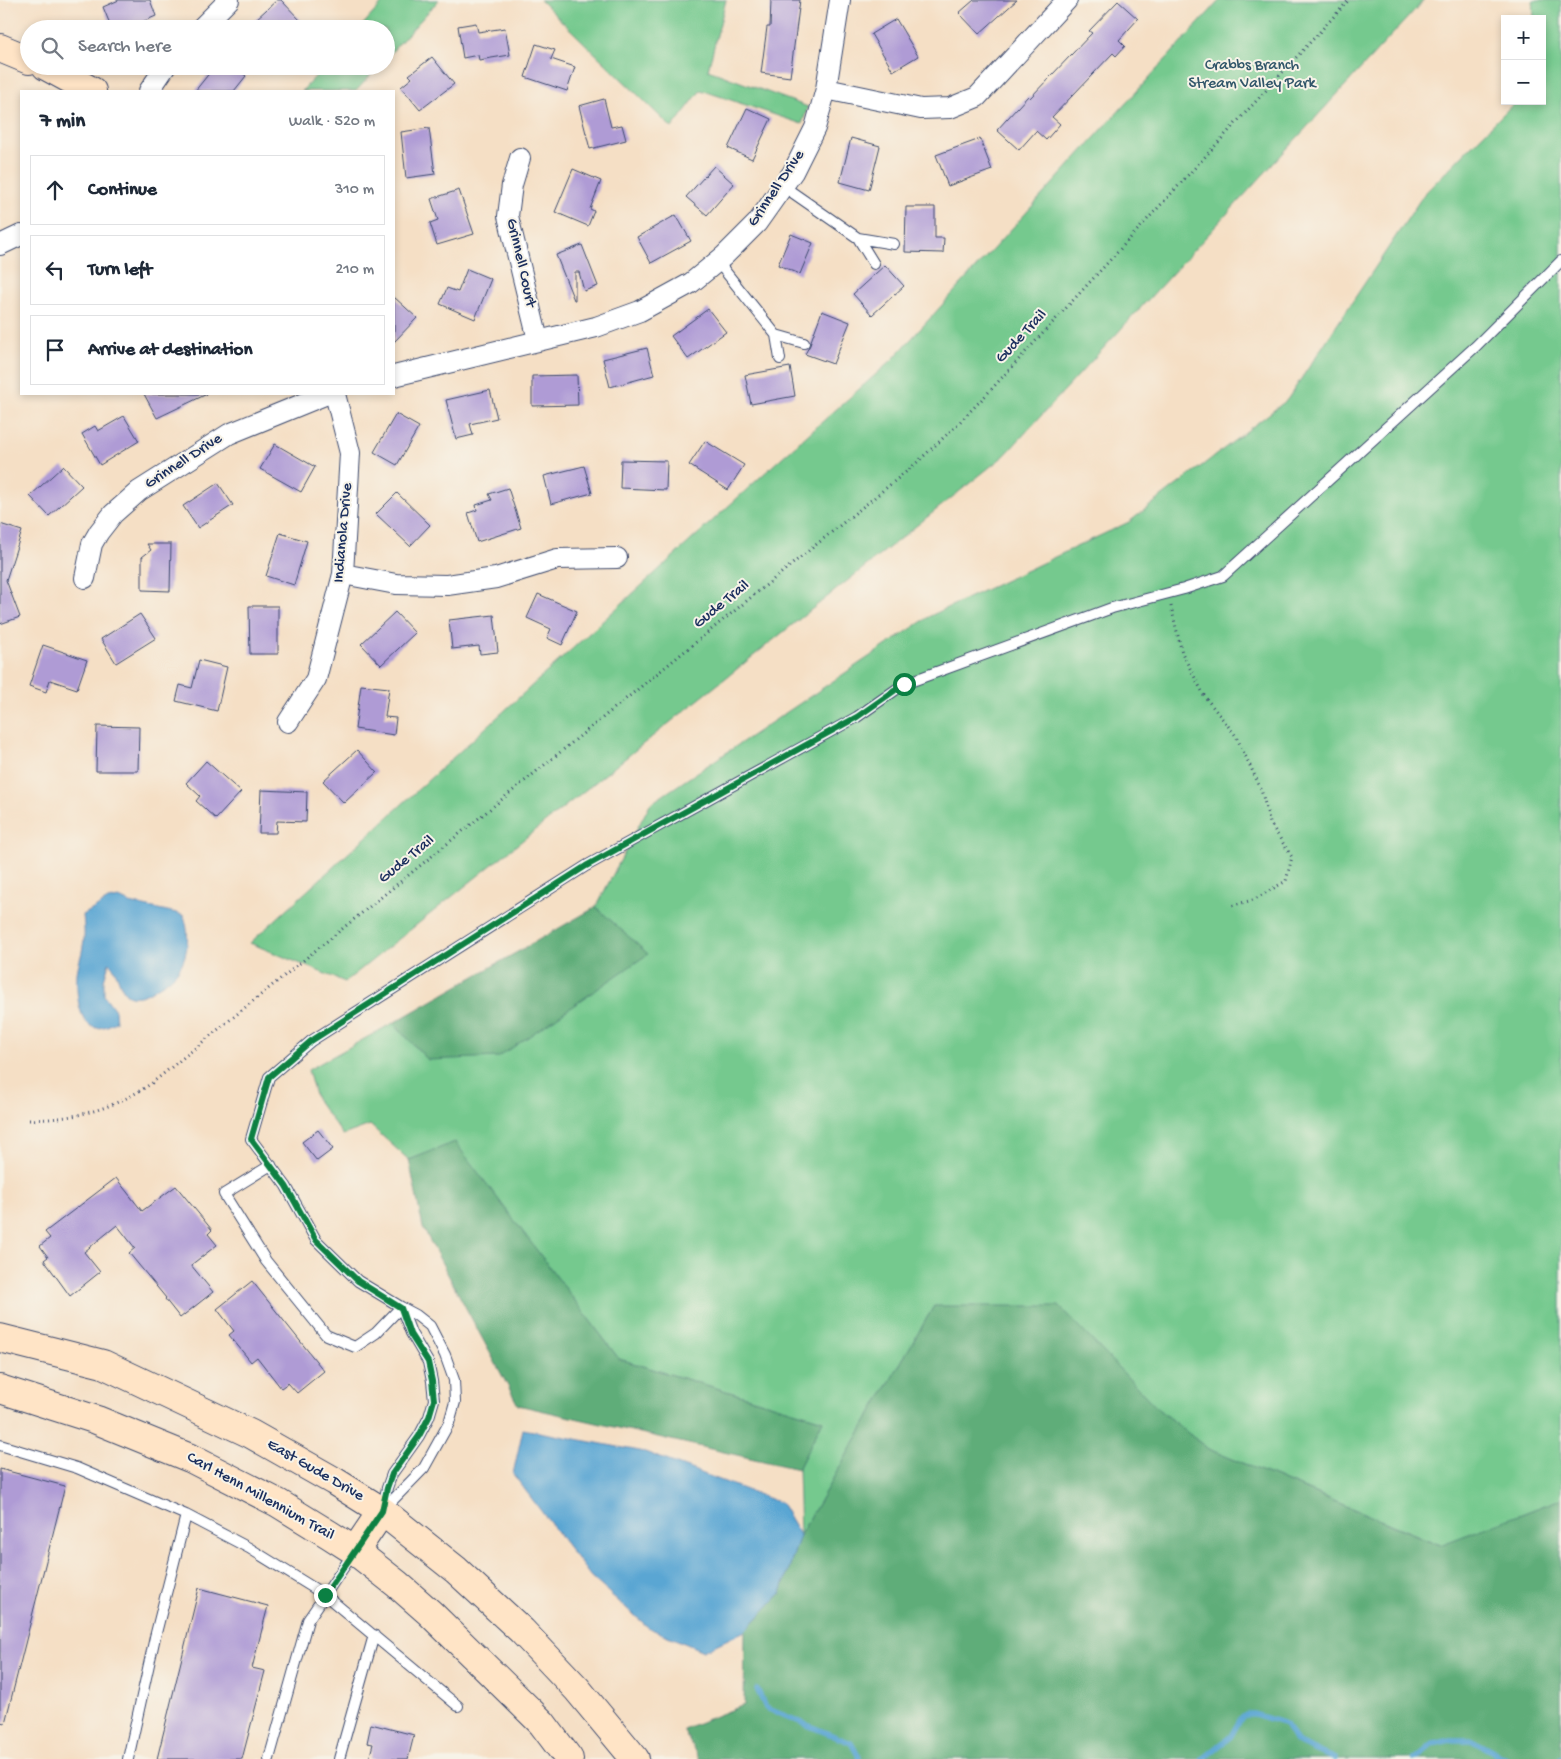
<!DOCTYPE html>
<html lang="en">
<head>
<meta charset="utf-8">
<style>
  body { margin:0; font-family:"Gochi Hand",sans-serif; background:#f2f2f3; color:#1f2937 }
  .controls { position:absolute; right:15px; top:15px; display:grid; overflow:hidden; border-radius:0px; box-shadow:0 2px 8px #0003 }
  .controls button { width:45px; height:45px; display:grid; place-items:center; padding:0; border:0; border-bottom:1px solid #e0e1e3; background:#fff; color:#1f2937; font:25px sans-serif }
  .stop { position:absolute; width:15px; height:15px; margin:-11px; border:4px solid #0b8043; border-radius:50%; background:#fff }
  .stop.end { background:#0b8043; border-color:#fff; box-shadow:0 1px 5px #0008 }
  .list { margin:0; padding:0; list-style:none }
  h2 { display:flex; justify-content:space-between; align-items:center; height:65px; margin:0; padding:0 20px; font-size:21px }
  h2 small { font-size:16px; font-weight:400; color:#747a83 }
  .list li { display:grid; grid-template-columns:32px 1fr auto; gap:15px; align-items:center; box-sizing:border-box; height:70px; margin:0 10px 10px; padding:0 10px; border:1px solid #e0e1e3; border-radius:0px }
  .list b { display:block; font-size:19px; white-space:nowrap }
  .list em { font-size:16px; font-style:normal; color:#747a83 }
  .icon { flex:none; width:28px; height:28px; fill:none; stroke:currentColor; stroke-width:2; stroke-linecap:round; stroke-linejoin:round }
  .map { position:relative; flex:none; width:1561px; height:1759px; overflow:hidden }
  .search { position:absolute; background:#fff; box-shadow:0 2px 8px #0003; left:20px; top:20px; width:375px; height:55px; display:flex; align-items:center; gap:12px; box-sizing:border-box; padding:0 18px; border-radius:28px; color:#747a83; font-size:19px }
  .panel { position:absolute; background:#fff; box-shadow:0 2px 8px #0003; left:20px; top:90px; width:375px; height:305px; border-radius:0px }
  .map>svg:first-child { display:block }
  .green { fill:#74c98e; stroke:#487c76 }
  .forest { fill:#5fad79; stroke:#3d6e6c }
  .water { fill:#5aa6d3; stroke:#3a6a98 }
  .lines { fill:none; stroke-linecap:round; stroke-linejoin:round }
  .stream { stroke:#5aa6d3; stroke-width:5.5 }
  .building { fill:#af9bd5 }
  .lane-casing { stroke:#3c496d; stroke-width:12 }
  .street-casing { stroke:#3c496d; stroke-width:22 }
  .secondary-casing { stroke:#3c496d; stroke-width:30 }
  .path { stroke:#3c496d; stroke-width:3; stroke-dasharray:1 4; stroke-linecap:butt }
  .lane { stroke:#fff; stroke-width:10 }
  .street { stroke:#fff; stroke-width:20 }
  .secondary { stroke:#ffe4c6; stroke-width:28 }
  .route { stroke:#0b8043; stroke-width:6 }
  .labels { text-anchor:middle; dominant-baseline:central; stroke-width:4; stroke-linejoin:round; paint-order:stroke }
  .park-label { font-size:16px; fill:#31566a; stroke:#f7f3e8 }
  .street-label { font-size:16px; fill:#1b2f5e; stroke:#f7f3e8 }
</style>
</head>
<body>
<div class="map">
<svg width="1561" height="1759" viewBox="0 0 1561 1759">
  <rect width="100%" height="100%" fill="#f7f3e8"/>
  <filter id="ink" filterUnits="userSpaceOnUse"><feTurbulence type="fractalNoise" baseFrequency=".02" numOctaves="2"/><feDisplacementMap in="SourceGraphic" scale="10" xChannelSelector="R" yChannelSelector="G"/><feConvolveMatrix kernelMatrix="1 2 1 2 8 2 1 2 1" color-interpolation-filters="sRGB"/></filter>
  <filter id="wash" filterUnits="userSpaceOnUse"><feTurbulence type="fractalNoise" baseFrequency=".0096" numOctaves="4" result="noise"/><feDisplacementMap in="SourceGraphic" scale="20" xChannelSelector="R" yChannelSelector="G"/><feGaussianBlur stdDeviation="1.12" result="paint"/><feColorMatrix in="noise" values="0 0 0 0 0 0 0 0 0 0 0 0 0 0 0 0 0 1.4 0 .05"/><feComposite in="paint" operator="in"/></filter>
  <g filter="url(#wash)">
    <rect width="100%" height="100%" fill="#f5dfc5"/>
    <path class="green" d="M 385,0 L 439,0 L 386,58 L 386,29 L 359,29 Z
      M 540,0 L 726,0 L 708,70 L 808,107 L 802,124 L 701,90 L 672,128 Z
      M 1220,0 L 1424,0 L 1005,455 L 345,982 L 250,943 L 779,460 L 892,360 Z
      M 1533,0 L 1561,0 L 1561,1499 L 1441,1545 L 1208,1449 L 1159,1410 L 934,1306 L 800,1535 L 798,1469 L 823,1420 L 619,1359 L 455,1143 L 409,1160 L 370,1125 L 343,1135 L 316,1099 L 308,1070 L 393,1023 L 428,1060 L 647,954 L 596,907 L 650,804 L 930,616 L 1129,522 L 1287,400 L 1424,194 L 1516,101 L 1542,101 L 1542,19 L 1534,19 Z
      M 325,66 L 379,66 L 356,91 L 302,91 Z"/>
    <path class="forest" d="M 596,907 L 648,954 L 499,1057 L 428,1060 L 393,1023 Z
      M 455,1142 L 619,1359 L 823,1420 L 798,1469 L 518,1405 L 423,1228 L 409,1160 Z
      M 934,1306 L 1059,1306 L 1159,1410 L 1208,1449 L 1440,1545 L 1561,1499 L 1561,1759 L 699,1759 L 683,1729 L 744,1705 L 745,1631 L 781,1593 L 800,1535 Z"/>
    <path class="water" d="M 119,898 L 130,903 L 177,913 L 184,916 C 191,937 188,962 172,977 C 168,981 161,985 156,988 C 149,993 141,998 131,996 C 119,994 119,970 109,963 L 104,980 L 104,995 L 115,1010 L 116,1022 C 110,1025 103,1028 97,1028 C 77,1026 76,988 77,973 C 78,964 82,955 83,946 C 85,936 84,926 83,915 L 108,900 Z
      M 523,1429 L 645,1452 L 781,1503 L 800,1535 L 781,1593 L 745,1631 L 703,1651 L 649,1628 L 591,1577 L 513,1474 Z"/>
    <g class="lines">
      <path class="stream" d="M 757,1689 L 766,1708 L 851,1743 L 859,1757 L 858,1759
        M 1203,1759 L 1231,1736 L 1241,1718 L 1248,1714 L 1254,1714 L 1286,1724 L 1296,1742 L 1335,1759
        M 1414,1759 L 1419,1756 L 1433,1744 L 1451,1740 L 1471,1740 L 1506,1759
        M 1560,1759 L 1561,1758"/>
    </g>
    <g id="blocks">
      <path class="building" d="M 119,0 L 150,0 L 156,16 L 126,29 L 112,29 L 103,7 Z
        M 277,0 L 281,0 L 301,21 L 293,29 L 245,29 Z
        M 771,0 L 800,0 L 790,77 L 761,73 L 767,27 L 770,27 Z
        M 974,0 L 1017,0 L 979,34 L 959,13 Z
        M 1118,1 L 1138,19 L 1119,40 L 1125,46 L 1116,56 L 1113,53 L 1052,117 L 1060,124 L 1046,140 L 1036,131 L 1019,150 L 997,130 L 1028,96 L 1030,98 L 1092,33 L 1089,31 Z
        M 896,19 L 918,56 L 893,71 L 871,34 Z
        M 476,23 L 478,32 L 505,28 L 510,55 L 479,60 L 478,55 L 463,58 L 458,26 Z
        M 536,44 L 555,50 L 551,59 L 575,67 L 567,91 L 525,77 Z
        M 432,57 L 454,84 L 420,110 L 401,87 L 412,78 L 409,75 Z
        M 215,66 L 234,66 L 246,76 L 234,91 L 195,91 Z
        M 604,99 L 611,127 L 622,125 L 626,140 L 590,149 L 579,106 Z
        M 747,108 L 771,119 L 752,159 L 728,148 Z
        M 429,128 L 435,174 L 406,178 L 401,132 Z
        M 851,138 L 880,146 L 869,190 L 840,182 Z
        M 980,139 L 992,170 L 948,186 L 936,155 Z
        M 714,166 L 734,184 L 707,215 L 686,197 Z
        M 573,169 L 601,181 L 590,209 L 594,211 L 588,226 L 555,212 Z
        M 459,190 L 474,234 L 437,245 L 430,223 L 438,220 L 431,199 Z
        M 906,207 L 935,207 L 935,238 L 944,238 L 943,253 L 905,252 Z
        M 676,215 L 691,241 L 651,263 L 637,237 Z
        M 791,234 L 813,243 L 800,274 L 778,265 Z
        M 582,245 L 598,286 L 584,291 L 579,272 L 575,272 L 575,300 L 574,300 L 556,255 Z
        M 885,265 L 904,286 L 872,315 L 853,294 Z
        M 467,269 L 491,279 L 475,319 L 440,304 L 447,288 L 458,292 Z
        M 394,297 L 417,318 L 394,342 Z
        M 708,309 L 726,332 L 688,359 L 671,336 Z
        M 822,311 L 850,322 L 833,364 L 805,354 L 810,345 L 811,341 Z
        M 647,348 L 654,375 L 610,387 L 603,359 Z
        M 790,367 L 795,396 L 751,404 L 745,375 Z
        M 577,375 L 578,405 L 532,406 L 532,376 Z
        M 490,390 L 497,418 L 470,424 L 473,435 L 456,439 L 446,400 Z
        M 144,394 L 207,394 L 157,418 Z
        M 396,414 L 419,427 L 397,465 L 374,452 Z
        M 124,416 L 139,441 L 100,465 L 82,434 L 95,426 L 98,431 Z
        M 705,441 L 744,465 L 728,490 L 689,465 Z
        M 275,444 L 315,467 L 301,492 L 260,469 Z
        M 621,460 L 667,461 L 666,490 L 620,488 Z
        M 63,466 L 82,486 L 49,516 L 30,496 Z
        M 584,466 L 592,493 L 551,504 L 544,476 Z
        M 218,483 L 233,505 L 198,528 L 183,506 Z
        M 508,488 L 521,528 L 477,542 L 468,513 L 477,510 L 476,505 L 492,500 L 489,494 Z
        M 397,493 L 430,525 L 410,546 L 376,514 Z
        M 0,524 L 22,531 L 6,580 L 20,617 L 0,624 Z
        M 280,533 L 307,541 L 294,585 L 266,576 Z
        M 147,544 L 171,544 L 170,591 L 142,590 L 142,557 L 151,550 Z
        M 538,594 L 577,611 L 562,645 L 547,638 L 551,629 L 527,618 Z
        M 249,606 L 278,606 L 278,654 L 250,654 Z
        M 395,612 L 415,633 L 381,665 L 361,644 Z
        M 140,614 L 156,638 L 116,663 L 101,639 Z
        M 494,615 L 498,652 L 480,654 L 479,646 L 452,649 L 449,620 Z
        M 43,645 L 87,660 L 77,689 L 50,680 L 46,692 L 29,686 Z
        M 199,660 L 227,667 L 217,711 L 176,701 L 180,685 L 192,688 Z
        M 361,685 L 389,688 L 385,717 L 396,718 L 394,735 L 355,729 Z
        M 97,726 L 139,727 L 138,771 L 96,771 Z
        M 357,750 L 377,772 L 344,803 L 323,781 Z
        M 206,761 L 241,792 L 216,819 L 196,801 L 200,796 L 186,783 Z
        M 261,790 L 307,792 L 306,822 L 277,821 L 276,833 L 259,833 Z
        M 318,1130 L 333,1149 L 317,1161 L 302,1142 Z
        M 116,1178 L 142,1211 L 176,1186 L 212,1230 L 208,1234 L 217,1245 L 191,1265 L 213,1292 L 180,1318 L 165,1299 L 166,1298 L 129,1253 L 135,1248 L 117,1225 L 84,1252 L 100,1272 L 70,1296 L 44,1260 L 48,1257 L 40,1246 L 50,1238 L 45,1232 Z
        M 252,1281 L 324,1371 L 297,1393 L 288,1383 L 281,1388 L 257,1357 L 251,1362 L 229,1335 L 234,1331 L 217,1309 Z
        M 0,1469 L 65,1486 L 5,1723 L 0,1722 Z
        M 199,1588 L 268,1606 L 252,1668 L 265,1671 L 242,1759 L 157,1759 Z
        M 371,1724 L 414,1735 L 408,1759 L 369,1759 L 373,1744 L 367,1743 Z"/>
    </g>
  </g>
  <g filter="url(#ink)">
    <use href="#blocks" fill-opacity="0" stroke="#3c496d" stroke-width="1"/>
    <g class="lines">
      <defs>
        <path id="lane" d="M 783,186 L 858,238 L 894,244
          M 858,238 L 874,264
          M 717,261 L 776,335 L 804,343
          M 776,335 L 780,359
          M 271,1165 L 224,1194 L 266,1261 L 326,1335 L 355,1347 L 376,1333 L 401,1307 L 358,1281 L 316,1240 L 286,1186 L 251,1139 L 269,1077 L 311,1041 L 586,866 L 857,717 L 904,684 L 1112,608 L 1184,589 L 1223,576 L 1476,346 L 1561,261
          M 401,1307 L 416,1315 L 430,1326 L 445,1355 L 454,1380 L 455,1402 L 449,1423 L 424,1468 L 382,1511 L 387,1488 L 392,1474 L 419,1436 L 429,1417 L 434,1400 L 432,1381 L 428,1362 L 411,1333 Z
          M 0,1445 L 77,1468 L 186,1515 L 249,1548 L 325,1595 L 354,1552
          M 128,1759 L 155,1637 L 186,1515
          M 269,1759 L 308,1620 L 325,1595 L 458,1706
          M 339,1759 L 374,1635"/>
        <path id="street" d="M 200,29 L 229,0
          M 826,89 L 921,109 L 950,108 L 977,97 L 1067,0
          M 149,91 L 166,66
          M 520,158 L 512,185 L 508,216 L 538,340
          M 0,245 L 21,235
          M 394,376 L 596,327 L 640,311 L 691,283 L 724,256 L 757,223 L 793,172 L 815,128 L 826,89 L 840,0
          M 343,574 L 396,584 L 447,585 L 496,578 L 557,559 L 617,558
          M 85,578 L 92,544 L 99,532 L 113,514 L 139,491 L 229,434 L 327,394
          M 288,722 L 316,679 L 343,574 L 350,453 L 335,394"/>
        <path id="secondary" d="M 0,48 L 29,60
          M 46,66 L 92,91
          M 0,1338 L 103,1364 L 251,1434 L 334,1481 L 382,1511 L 456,1570 L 522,1631 L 577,1689 L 635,1759
          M 0,1389 L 97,1420 L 190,1458 L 278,1503 L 330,1535 L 355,1551 L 397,1584 L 430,1613 L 542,1723 L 569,1759
          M 355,1551 L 382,1511"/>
      </defs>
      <use href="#lane" class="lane-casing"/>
      <use href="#street" class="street-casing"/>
      <use href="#secondary" class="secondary-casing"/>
      <path class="path" d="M 1171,606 L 1182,653 L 1205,697 L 1236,736 L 1261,789 L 1270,823 L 1292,857 L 1286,881 L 1253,900 L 1230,906
        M 29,1120 C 76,1119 114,1109 152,1083 L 912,467 L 955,427 L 987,394 L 1349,0"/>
      <use href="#lane" class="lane"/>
      <use href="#street" class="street"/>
      <use href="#secondary" class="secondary"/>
    </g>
  </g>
  <g class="lines" filter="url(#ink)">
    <path class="route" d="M 325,1595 L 382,1511 L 387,1488 L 392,1474 L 419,1436 L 429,1417 L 434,1400 L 432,1381 L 428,1362 L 410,1334 L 401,1308 L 358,1281 L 316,1240 L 286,1186 L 251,1139 L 269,1077 L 311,1041 L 586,866 L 857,717 L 904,684"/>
  </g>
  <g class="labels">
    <g class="park-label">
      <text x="1252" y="66">Crabbs Branch<tspan x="1252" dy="18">Stream Valley Park</tspan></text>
    </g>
    <g class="street-label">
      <text transform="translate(777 189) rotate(-56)">Grinnell Drive</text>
      <text transform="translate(520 263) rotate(77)">Grinnell Court</text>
      <text transform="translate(1022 337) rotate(-47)">Gude Trail</text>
      <text transform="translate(184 462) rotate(-33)">Grinnell Drive</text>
      <text transform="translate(344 533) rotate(-85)">Indianola Drive</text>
      <text transform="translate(722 605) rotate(-39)">Gude Trail</text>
      <text transform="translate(407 860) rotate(-39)">Gude Trail</text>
      <text transform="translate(315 1471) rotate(30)">East Gude Drive</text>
      <text transform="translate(260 1497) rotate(29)">Carl Henn Millennium Trail</text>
    </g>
  </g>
</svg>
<div class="controls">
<button>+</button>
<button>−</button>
</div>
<div class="stop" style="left:904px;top:684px"></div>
<div class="stop end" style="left:325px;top:1595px"></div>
<div class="search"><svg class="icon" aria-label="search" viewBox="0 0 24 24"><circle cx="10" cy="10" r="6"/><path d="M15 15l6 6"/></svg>Search here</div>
<section class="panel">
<h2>7 min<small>Walk · 520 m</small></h2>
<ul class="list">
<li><svg class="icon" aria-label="ahead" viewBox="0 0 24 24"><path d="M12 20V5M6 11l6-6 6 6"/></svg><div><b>Continue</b></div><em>310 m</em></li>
<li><svg class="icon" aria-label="left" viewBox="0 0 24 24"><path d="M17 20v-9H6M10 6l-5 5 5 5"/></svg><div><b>Turn left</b></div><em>210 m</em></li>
<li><svg class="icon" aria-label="arrive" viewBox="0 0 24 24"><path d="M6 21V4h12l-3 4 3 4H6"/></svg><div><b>Arrive at destination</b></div></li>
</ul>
</section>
</div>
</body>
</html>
